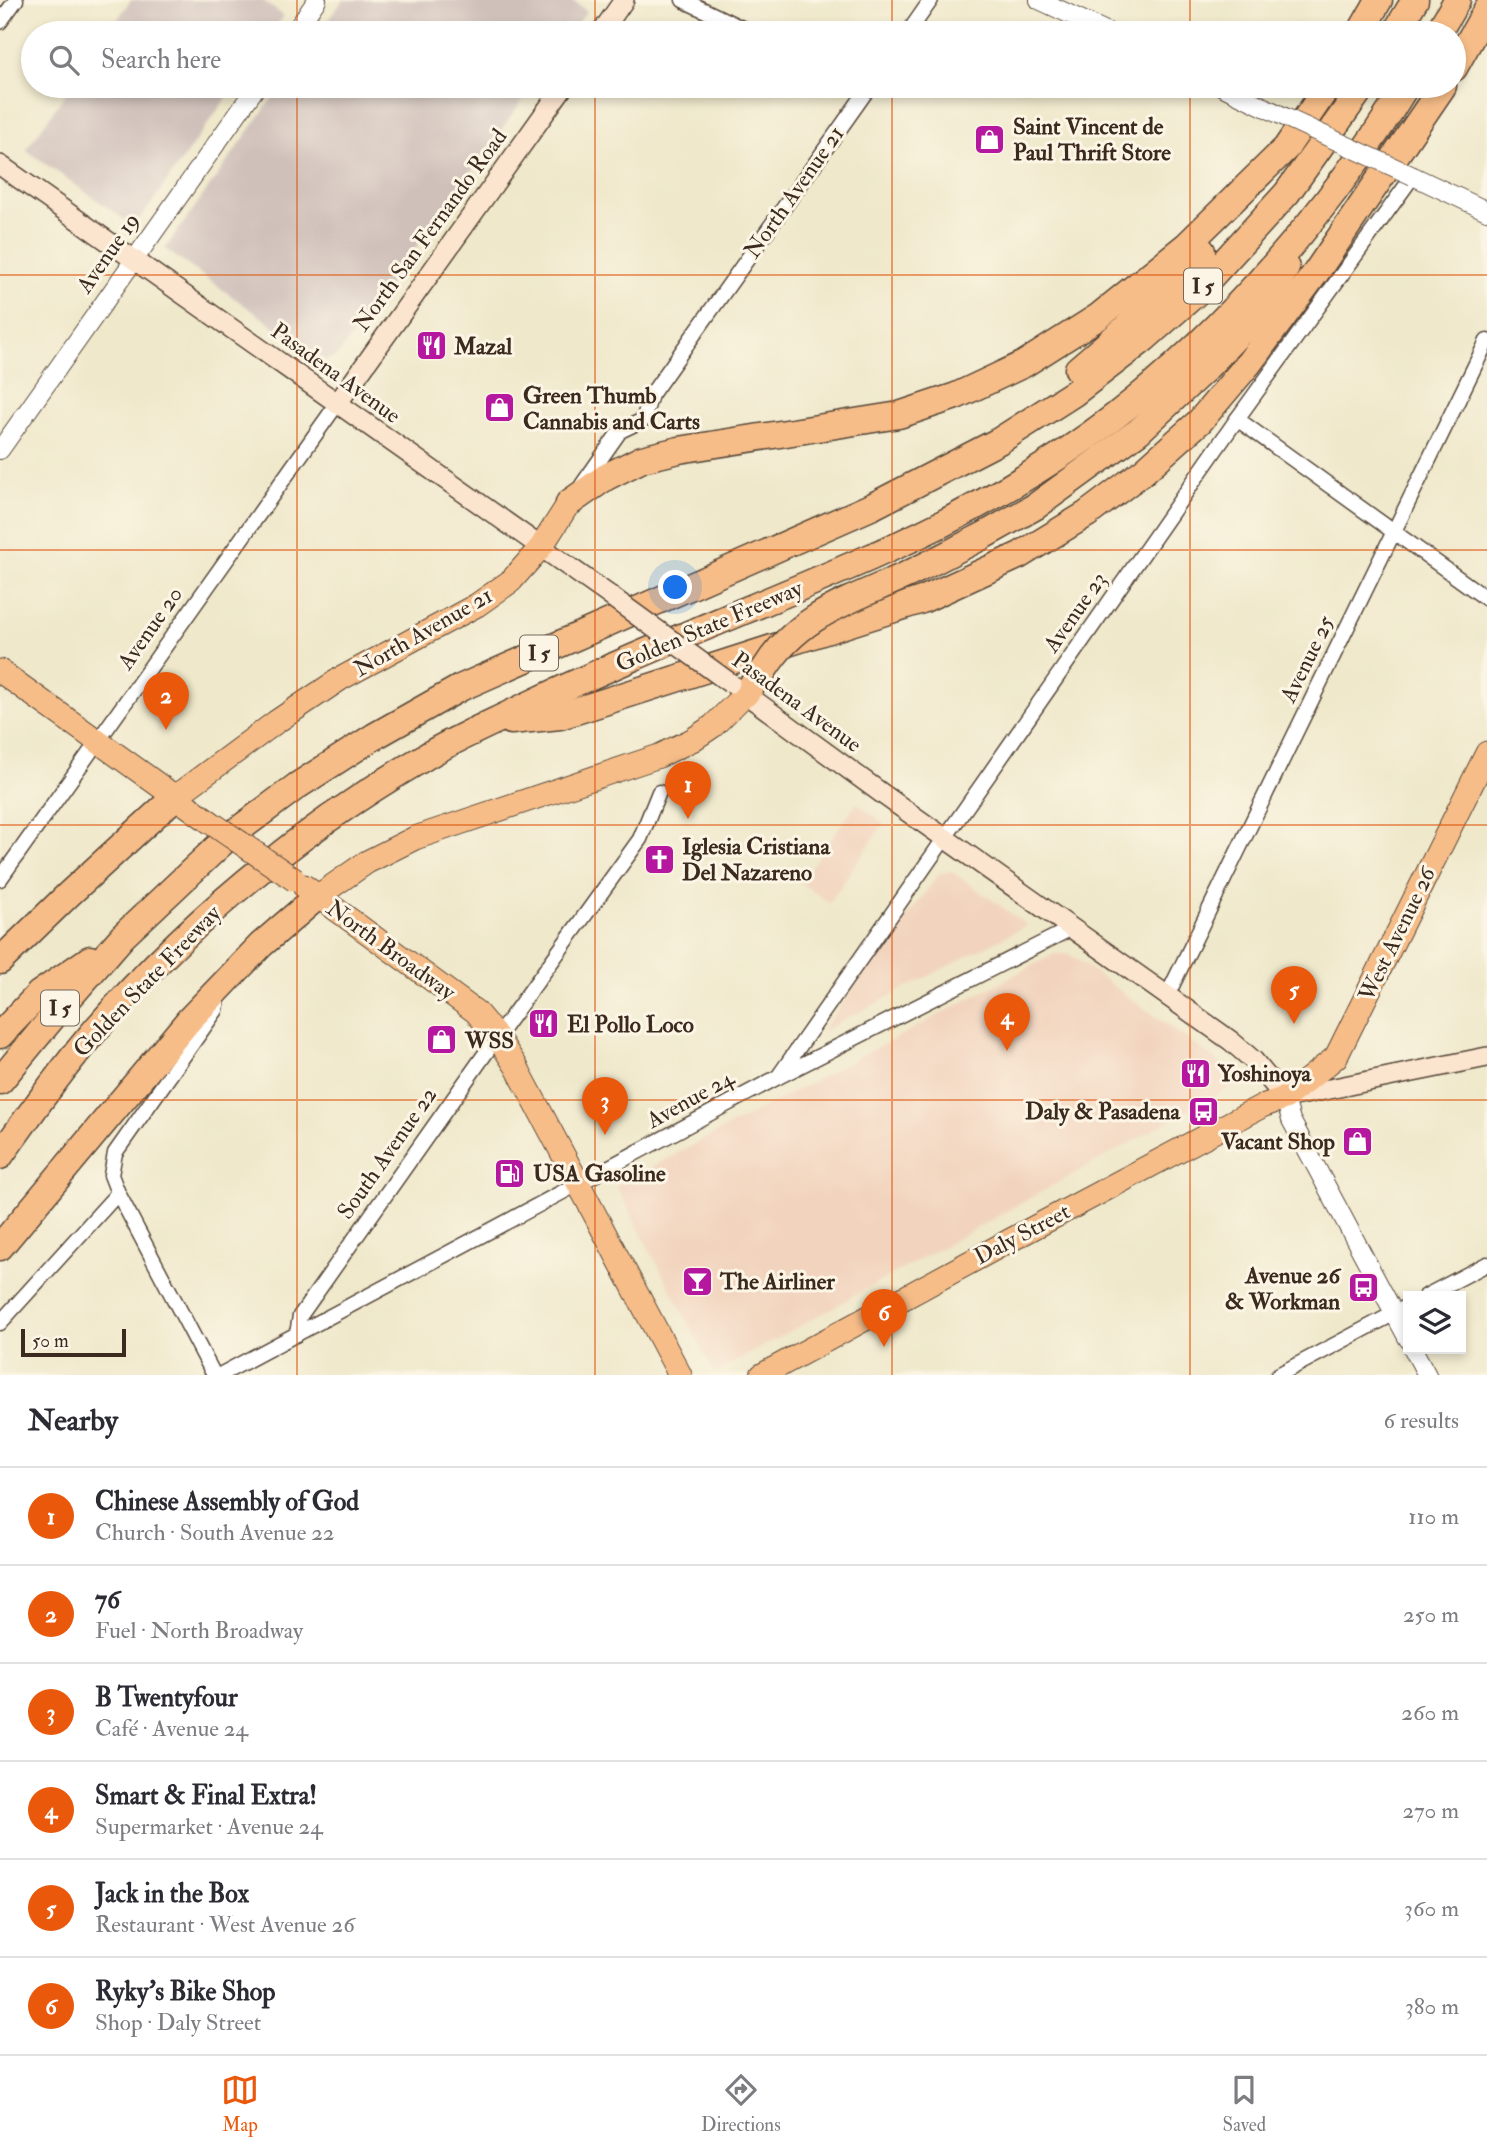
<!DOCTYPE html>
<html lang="en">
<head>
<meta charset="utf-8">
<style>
	:root { --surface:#fff; --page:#f7f7f7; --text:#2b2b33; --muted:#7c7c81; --line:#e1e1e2; --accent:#ea580c }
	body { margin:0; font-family:"IM FELL Double Pica",serif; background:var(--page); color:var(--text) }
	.controls { position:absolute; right:21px; bottom:21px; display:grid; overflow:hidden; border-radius:0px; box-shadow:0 4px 10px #0003 }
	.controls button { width:63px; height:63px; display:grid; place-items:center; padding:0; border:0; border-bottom:2px solid var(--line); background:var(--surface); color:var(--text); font:35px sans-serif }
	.scale { position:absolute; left:21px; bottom:18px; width:105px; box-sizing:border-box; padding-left:7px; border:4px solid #3b2a1e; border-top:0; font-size:19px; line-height:24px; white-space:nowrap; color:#3b2a1e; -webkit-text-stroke:5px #fcf5e5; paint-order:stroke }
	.you { position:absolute; left:676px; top:588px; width:24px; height:24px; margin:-18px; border:5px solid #fff; border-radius:50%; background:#1a73e8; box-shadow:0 0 0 10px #1a73e833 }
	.badge { display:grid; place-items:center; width:46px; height:46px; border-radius:50%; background:var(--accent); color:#fff; font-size:23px; font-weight:700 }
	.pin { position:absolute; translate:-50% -58px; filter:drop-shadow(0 2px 4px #0008) }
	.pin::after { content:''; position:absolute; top:37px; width:24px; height:21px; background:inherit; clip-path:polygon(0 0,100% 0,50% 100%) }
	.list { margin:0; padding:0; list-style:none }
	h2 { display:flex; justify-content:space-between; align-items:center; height:91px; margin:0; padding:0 28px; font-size:30px }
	h2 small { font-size:23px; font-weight:400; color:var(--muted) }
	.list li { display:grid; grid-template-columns:46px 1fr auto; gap:21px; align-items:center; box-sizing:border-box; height:98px; padding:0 28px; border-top:2px solid var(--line) }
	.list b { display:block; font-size:26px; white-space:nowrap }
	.list p { margin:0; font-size:23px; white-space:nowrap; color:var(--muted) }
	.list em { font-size:23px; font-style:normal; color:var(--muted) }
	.icon { flex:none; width:38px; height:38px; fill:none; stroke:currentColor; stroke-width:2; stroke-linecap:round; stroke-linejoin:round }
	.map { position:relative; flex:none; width:1487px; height:1375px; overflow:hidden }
	.search { position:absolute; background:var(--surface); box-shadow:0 4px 10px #0003; left:21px; right:21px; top:21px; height:77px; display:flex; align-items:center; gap:18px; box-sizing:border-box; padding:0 24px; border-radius:38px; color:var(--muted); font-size:26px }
	.sheet { height:679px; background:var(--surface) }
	nav { display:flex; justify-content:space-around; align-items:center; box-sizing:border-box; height:98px; border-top:2px solid var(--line); background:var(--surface); font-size:19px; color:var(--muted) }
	nav a { display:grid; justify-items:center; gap:4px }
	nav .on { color:var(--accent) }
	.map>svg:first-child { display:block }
</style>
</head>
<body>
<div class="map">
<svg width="1487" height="1375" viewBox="0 0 1487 1375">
	<rect width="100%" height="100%" fill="#fcf5e5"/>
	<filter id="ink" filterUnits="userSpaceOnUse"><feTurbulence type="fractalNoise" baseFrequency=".0143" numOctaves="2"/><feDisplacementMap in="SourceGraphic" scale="14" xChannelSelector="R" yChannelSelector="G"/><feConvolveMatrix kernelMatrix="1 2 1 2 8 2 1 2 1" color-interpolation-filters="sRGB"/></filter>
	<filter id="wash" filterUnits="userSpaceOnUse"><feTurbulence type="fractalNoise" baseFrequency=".00686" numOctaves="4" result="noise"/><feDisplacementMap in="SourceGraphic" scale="28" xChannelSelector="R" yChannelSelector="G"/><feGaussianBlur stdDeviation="1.57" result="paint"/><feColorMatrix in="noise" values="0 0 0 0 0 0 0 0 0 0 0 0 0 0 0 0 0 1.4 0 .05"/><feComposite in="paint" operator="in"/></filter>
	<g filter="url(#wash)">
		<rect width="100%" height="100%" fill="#efe8ca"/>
		<g fill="#f2d4be">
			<path d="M857,803L884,823L829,903L800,882Z"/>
			<path d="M951,871L1027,925L821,1032L939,874Z"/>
			<path d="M1054,954H1069L1234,1073L1236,1084L715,1373L616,1186Z"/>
		</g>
		<g fill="#cfc0ba">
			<path d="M131,0H262L284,16L272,33H108Z"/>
			<path d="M343,0H571L587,11L571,33H319Z"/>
			<path d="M71,86H235L142,216L134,222H128L26,150Z"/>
			<path d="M281,86H533L341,351L335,357L326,360L315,355L165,249Z"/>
		</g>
	</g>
	<g filter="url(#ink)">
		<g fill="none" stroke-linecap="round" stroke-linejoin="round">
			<defs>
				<g id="minor">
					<path d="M683,0L752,33"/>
					<path d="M0,22L16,0"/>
					<path d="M908,33L931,0"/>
					<path d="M1237,419L1487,599"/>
					<path d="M582,485L620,431L643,420L651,395L870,86"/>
					<path d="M0,879L337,404"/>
					<path d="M1167,996L1487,341"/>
					<path d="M778,1077L1237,419L1413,176"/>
					<path d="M1426,1296L1487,1264"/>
					<path d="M0,1323L118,1193"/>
					<path d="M297,1334L300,1316L497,1037L640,839L659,792"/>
					<path d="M214,1375L118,1193L111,1175L115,1153L216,1010L218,999"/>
					<path d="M220,1375L778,1077L1072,928"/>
					<path d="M1278,1375L1408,1306"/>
				</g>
				<g id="tertiary">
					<path d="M1039,0L1110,33"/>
					<path d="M294,33L317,0"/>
					<path d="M1221,86L1289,119"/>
					<path d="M1413,176L1487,211"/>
					<path d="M0,450L257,86"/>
					<path d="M1285,1098L1291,1120L1408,1339"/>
					<path d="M1413,1349L1427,1375"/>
				</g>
				<g id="secondary">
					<path d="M601,33L624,0"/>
					<path d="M0,165L609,595"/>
					<path d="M337,404L564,86"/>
					<path d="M736,687L884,795L1231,1041L1254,1061L1285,1098L1487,1057"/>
				</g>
				<g id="primary">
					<path d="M0,671L210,822"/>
					<path d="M176,796L276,722L340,679L477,605L511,581L541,547L569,503"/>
					<path d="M304,886L476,1012L497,1037L516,1066L680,1375"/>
					<path d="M318,896L367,862L415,838L659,756L692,740L713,726L745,694"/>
					<path d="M762,1375L1020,1235L1262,1106L1285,1098L1336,1057L1487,753"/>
				</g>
				<g id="motorway">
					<path d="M1360,33L1379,0"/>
					<path d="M1395,33L1415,0"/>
					<path d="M1438,33L1457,0"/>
					<path d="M1454,68L1487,9"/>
					<path d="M1288,145L1328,86"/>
					<path d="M1078,369L1126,328L1202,251"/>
					<path d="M569,503L606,477L642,459L679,450L899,415L956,396L1024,364L1098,317L1187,245L1287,147"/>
					<path d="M981,537L1036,506L1139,431L1204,370L1261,310L1286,268"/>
					<path d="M745,694L764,670"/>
					<path d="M511,721L560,716L922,600L1020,555L1087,514L1144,471L1200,421L1249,363L1317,271L1443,86"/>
					<path d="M0,961L69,894L176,796"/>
					<path d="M0,1035L39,994L90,959"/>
					<path d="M0,1081L61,1007L123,936L226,839L297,786L375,736L460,688L873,506L999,441L1074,393L1144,339L1195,294L1287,193L1363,86"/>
					<path d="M0,1156C28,1117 56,1077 87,1040C182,927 298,831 425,757C456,738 490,724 522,708C636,653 755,608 871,557C956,520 1041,473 1114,417C1228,328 1331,209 1406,86"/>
					<path d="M0,1247L189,1020L261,945L318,896"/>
				</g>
			</defs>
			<use href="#minor" stroke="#564638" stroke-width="17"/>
			<use href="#tertiary" stroke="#564638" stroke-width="20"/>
			<use href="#secondary" stroke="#564638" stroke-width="22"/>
			<use href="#primary" stroke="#564638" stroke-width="25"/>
			<use href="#motorway" stroke="#564638" stroke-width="29"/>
			<use href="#minor" stroke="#fff" stroke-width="14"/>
			<use href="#tertiary" stroke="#fff" stroke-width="18"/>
			<use href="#secondary" stroke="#fce5cf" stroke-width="19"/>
			<use href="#primary" stroke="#f7bd88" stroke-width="23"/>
			<use href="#motorway" stroke="#f7bd88" stroke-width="26"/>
			<defs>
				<path id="tertiary-bridge" d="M1289,119L1413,176"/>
				<path id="secondary-bridge" d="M609,595L730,683"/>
				<path id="primary-bridge" d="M210,822L295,880"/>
				<path id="motorway-bridge" d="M764,670C798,615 849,601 904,576C930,564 955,550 981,537"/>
			</defs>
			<use href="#tertiary-bridge" stroke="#564638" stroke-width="20" stroke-linecap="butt"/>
			<use href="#secondary-bridge" stroke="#564638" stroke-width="22" stroke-linecap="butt"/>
			<use href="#primary-bridge" stroke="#564638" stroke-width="25" stroke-linecap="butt"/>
			<use href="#motorway-bridge" stroke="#564638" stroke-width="29" stroke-linecap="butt"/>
			<use href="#tertiary-bridge" stroke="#fff" stroke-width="18"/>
			<use href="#secondary-bridge" stroke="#fce5cf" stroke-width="19"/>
			<use href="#primary-bridge" stroke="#f7bd88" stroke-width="23"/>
			<use href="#motorway-bridge" stroke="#f7bd88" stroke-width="26"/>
		</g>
	</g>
	<path fill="none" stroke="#df570d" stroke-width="2" stroke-opacity="0.55" d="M297,0V33M595,0V33M892,0V33M1190,0V33M297,86V1375M595,86V1375M892,86V1375M1190,86V1375M0,275H1487M0,550H1487M0,825H1487M0,1100H1487"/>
	<defs>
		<symbol id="shop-square" viewBox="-11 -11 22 22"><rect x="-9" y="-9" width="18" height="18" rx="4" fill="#b5179e" stroke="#fcf5e5"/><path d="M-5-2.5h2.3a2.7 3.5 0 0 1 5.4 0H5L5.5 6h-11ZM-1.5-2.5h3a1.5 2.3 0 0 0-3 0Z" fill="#fff"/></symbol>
		<symbol id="restaurant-square" viewBox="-11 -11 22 22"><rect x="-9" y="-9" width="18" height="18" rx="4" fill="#b5179e" stroke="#fcf5e5"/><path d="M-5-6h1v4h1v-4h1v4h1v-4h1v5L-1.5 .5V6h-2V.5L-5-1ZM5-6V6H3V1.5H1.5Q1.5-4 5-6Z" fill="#fff"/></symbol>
		<symbol id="church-square" viewBox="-11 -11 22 22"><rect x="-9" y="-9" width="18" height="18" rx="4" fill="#b5179e" stroke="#fcf5e5"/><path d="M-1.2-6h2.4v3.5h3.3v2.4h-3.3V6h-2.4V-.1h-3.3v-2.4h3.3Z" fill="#fff"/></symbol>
		<symbol id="bus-square" viewBox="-11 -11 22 22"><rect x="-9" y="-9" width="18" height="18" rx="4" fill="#b5179e" stroke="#fcf5e5"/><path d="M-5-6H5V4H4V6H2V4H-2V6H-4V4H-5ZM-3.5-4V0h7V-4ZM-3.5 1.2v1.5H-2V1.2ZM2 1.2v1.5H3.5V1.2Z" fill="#fff"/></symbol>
		<symbol id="fuel-square" viewBox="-11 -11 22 22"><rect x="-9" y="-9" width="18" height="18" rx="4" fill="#b5179e" stroke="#fcf5e5"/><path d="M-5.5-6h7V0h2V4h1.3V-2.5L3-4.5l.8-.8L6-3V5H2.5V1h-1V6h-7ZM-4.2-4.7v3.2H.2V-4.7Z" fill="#fff"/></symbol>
		<symbol id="bar-square" viewBox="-11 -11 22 22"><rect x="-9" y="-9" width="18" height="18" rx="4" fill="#b5179e" stroke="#fcf5e5"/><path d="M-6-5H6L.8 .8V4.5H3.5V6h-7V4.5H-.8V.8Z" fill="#fff"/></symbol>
	</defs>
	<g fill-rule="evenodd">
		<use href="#shop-square" x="972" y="122" width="35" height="35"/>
		<use href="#restaurant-square" x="414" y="328" width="35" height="35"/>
		<use href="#shop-square" x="482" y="390" width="35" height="35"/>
		<use href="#church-square" x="642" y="842" width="35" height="35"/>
		<use href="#restaurant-square" x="526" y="1006" width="35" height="35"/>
		<use href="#shop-square" x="424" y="1022" width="35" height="35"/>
		<use href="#restaurant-square" x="1178" y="1056" width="35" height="35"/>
		<use href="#bus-square" x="1186" y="1094" width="35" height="35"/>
		<use href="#shop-square" x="1340" y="1124" width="35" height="35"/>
		<use href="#fuel-square" x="492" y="1156" width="35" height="35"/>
		<use href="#bar-square" x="680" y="1264" width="35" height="35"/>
		<use href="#bus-square" x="1346" y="1270" width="35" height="35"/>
	</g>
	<g text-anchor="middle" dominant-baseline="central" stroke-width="6" stroke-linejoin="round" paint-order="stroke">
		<g fill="#fcf5e5" stroke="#75675a" stroke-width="2">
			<rect x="1184" y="268.5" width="38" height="35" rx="5"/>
			<rect x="520" y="635.5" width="38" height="35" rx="5"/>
			<rect x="41" y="990.5" width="38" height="35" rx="5"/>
		</g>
		<g font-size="21" font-weight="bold" fill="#3b2a1e">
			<text x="1203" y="286">I 5</text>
			<text x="539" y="653">I 5</text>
			<text x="60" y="1008">I 5</text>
		</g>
		<g font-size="23" font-weight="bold" fill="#3b2a1e" stroke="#fcf5e5" text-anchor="start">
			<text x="1013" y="126">Saint Vincent de<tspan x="1013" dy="26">Paul Thrift Store</tspan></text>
			<text x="454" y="346">Mazal</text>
			<text x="523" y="395">Green Thumb<tspan x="523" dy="26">Cannabis and Carts</tspan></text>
			<text x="682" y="846">Iglesia Cristiana<tspan x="682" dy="26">Del Nazareno</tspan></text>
			<text x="567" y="1024">El Pollo Loco</text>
			<text x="465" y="1040">WSS</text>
			<text x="1218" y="1073">Yoshinoya</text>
			<text x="1180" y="1111" text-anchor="end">Daly &amp; Pasadena</text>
			<text x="1335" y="1141" text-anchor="end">Vacant Shop</text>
			<text x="533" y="1173">USA Gasoline</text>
			<text x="1340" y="1275" text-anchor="end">Avenue 26<tspan x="1340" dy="26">&amp; Workman</tspan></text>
			<text x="720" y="1281">The Airliner</text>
		</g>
		<g font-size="23" fill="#3b2a1e" stroke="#fcf5e5">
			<text transform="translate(794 192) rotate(-55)">North Avenue 21</text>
			<text transform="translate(430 230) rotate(-54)">North San Fernando Road</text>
			<text transform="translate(108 253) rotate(-55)">Avenue 19</text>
			<text transform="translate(336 373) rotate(36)">Pasadena Avenue</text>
			<text transform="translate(1075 612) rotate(-55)">Avenue 23</text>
			<text transform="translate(709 626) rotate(-23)">Golden State Freeway</text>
			<text transform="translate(150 628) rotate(-55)">Avenue 20</text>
			<text transform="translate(423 632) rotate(-30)">North Avenue 21</text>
			<text transform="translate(1307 659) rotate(-64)">Avenue 25</text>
			<text transform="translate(797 702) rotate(36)">Pasadena Avenue</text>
			<text transform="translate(1397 934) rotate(-64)">West Avenue 26</text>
			<text transform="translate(391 950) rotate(36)">North Broadway</text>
			<text transform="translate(147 981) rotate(-46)">Golden State Freeway</text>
			<text transform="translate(690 1099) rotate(-29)">Avenue 24</text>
			<text transform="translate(387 1153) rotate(-55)">South Avenue 22</text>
			<text transform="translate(1022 1234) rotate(-28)">Daly Street</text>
		</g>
	</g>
</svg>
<div class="controls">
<button><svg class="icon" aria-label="layers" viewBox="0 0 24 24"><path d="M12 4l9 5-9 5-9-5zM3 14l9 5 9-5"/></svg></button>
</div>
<div class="scale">50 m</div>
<div class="you"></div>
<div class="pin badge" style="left:688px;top:819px">1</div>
<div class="pin badge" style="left:166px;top:730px">2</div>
<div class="pin badge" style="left:605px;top:1135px">3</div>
<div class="pin badge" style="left:1007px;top:1051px">4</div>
<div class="pin badge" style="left:1294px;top:1024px">5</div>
<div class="pin badge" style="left:884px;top:1347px">6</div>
<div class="search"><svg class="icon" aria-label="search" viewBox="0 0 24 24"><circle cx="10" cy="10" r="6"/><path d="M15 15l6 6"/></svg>Search here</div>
</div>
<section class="sheet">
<h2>Nearby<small>6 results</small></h2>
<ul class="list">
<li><span class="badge">1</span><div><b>Chinese Assembly of God</b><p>Church · South Avenue 22</p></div><em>110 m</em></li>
<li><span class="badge">2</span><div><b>76</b><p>Fuel · North Broadway</p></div><em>250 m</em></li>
<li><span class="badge">3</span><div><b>B Twentyfour</b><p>Café · Avenue 24</p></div><em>260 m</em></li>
<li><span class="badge">4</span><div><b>Smart &amp; Final Extra!</b><p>Supermarket · Avenue 24</p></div><em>270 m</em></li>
<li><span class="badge">5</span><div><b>Jack in the Box</b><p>Restaurant · West Avenue 26</p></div><em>360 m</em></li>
<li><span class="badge">6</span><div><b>Ryky's Bike Shop</b><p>Shop · Daly Street</p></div><em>380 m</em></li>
</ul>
</section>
<nav>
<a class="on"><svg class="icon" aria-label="map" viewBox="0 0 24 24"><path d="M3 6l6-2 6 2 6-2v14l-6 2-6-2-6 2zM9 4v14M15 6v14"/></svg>Map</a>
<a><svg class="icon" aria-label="directions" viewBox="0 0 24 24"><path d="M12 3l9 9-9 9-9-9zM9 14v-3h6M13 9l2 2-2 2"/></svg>Directions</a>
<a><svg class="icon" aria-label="saved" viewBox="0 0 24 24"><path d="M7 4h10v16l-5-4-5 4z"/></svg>Saved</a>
</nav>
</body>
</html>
